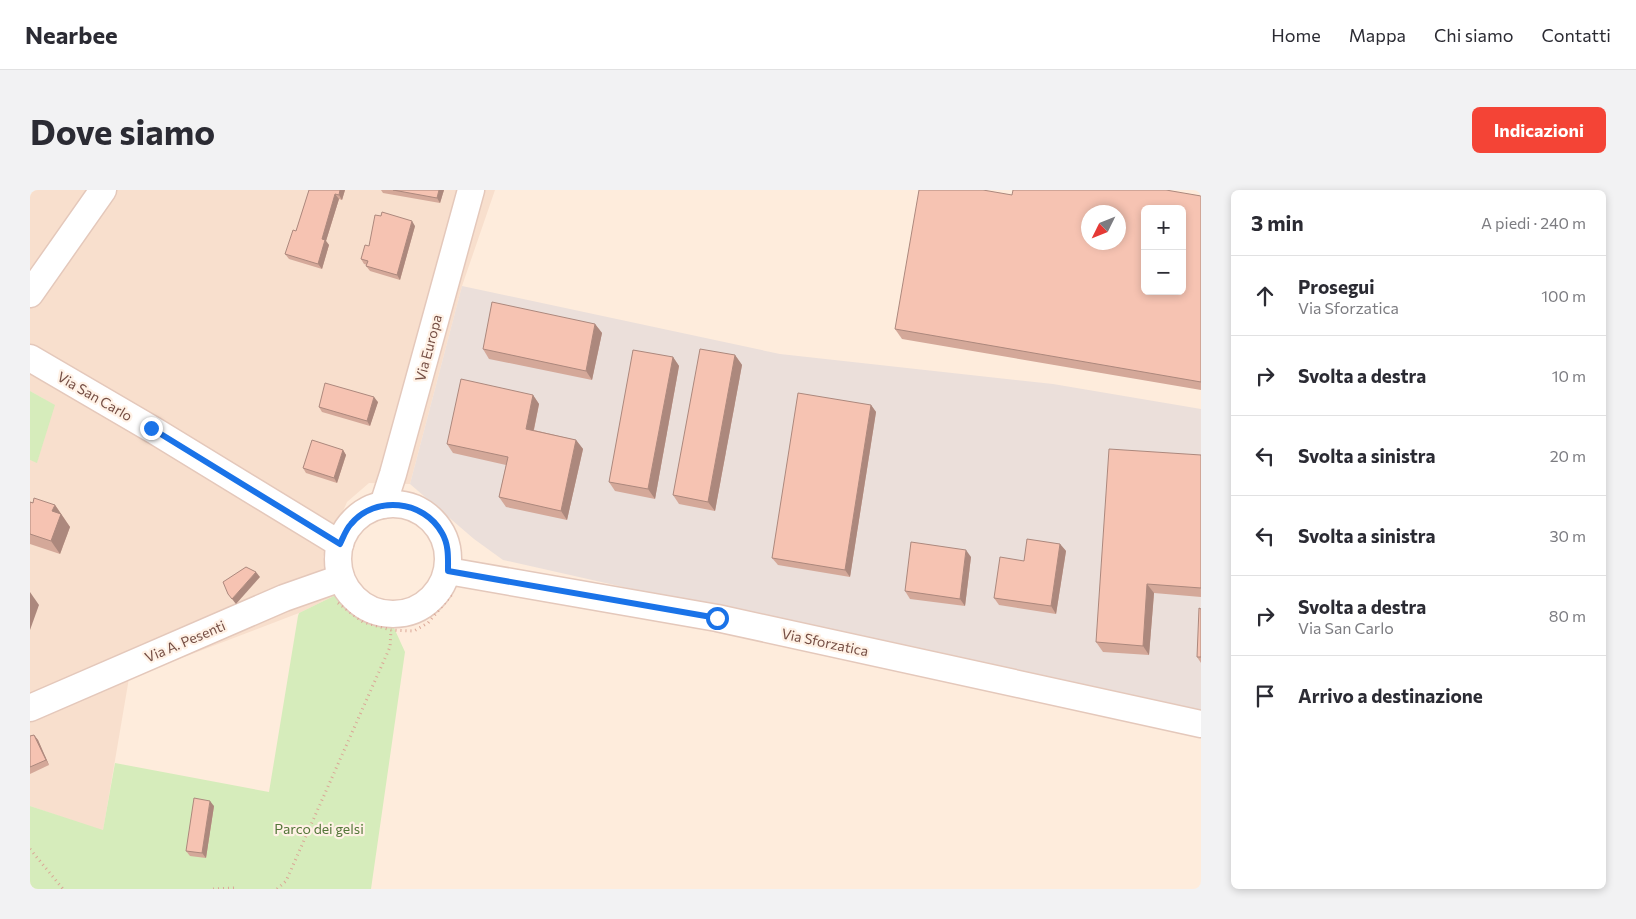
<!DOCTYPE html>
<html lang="it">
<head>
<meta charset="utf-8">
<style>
	:root { --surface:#fff; --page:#f2f2f3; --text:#2b2b33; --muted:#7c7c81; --line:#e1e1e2; --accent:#f44436 }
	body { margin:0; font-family:Commissioner,sans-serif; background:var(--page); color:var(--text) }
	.controls { position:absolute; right:15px; top:15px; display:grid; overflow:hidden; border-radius:8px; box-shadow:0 2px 8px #0003 }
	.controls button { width:45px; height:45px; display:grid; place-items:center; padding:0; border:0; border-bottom:1px solid var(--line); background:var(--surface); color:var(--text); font:25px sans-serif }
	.compass { position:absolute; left:1051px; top:15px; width:45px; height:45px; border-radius:50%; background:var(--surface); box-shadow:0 2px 8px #0003; rotate:227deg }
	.stop { position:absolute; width:15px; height:15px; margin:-11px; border:4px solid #1a73e8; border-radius:50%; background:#fff }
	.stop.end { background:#1a73e8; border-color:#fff; box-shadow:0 1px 5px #0008 }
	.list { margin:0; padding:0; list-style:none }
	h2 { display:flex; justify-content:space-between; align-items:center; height:65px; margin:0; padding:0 20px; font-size:21px }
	h2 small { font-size:16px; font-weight:400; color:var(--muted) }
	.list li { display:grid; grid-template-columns:32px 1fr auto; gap:15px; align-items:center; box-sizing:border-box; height:80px; padding:0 20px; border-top:1px solid var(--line) }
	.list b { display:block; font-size:19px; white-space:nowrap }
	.list p { margin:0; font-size:16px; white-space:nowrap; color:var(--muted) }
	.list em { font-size:16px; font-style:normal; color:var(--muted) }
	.icon { flex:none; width:28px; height:28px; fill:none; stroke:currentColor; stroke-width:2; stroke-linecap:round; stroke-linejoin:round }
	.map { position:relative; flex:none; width:1171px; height:699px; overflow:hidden; border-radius:8px }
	header { display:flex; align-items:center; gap:30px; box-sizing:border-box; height:70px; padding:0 25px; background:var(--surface); border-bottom:1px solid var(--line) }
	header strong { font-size:24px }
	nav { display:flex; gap:28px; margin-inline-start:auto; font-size:18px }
	.intro { display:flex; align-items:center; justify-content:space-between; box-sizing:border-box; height:120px; padding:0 30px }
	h1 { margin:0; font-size:35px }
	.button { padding:12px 22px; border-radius:8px; background:var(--accent); color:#fff; font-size:18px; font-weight:700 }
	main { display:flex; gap:30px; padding:0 30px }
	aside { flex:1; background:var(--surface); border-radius:8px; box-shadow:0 2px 8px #0003 }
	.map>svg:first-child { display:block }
</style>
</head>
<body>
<header>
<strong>Nearbee</strong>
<nav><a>Home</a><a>Mappa</a><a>Chi siamo</a><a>Contatti</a></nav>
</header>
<div class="intro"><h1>Dove siamo</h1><a class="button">Indicazioni</a></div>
<main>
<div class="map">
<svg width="1171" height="699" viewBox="0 0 1171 699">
	<rect width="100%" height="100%" fill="#feecdc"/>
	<path fill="#f8dfcd" d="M0,0H465L432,96L380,294L339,293L317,312L293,367L308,404L269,423L99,488L73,641L0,616V270L7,272L24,215L0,201Z"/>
	<path fill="#ebdfda" d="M432,96L750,164L1023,194L1171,219V527L473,370L444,349L380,294Z"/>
	<g fill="#d6ecbb">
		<path d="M0,201L25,215L7,273L0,270Z"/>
		<path d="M308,404L329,419L360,429L375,462L341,699H0V616L73,640L85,573L239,602L268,426L269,423Z"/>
	</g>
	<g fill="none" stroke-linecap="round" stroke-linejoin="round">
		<defs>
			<g id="minor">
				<path d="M0,104L73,0"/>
				<path d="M0,168L125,241L310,354"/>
				<circle cx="363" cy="369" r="55"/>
				<path d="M353,315L363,284L441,0"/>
				<path d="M418,381L687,428L1171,534"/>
				<path d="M0,518L254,408L311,388"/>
			</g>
		</defs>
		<use href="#minor" stroke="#e4c8bb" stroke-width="29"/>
		<g stroke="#daa696" stroke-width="3" stroke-dasharray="1 4" stroke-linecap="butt">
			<path d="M308,413L333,432L361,440L384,441L398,433L423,403"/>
			<path d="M0,659L33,699"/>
			<path d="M183,699L204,698L207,699"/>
			<path d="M247,699L256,691L360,457L361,440"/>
		</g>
		<use href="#minor" stroke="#fff" stroke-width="26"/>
	</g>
	<g fill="#d4a899">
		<path d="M279,0H315L312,10L309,9L296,51L299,55L292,79L259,69L255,64L266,41Z"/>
		<path d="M351,0H414L410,13L353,3Z"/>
		<path d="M982,5L1171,6V200L872,149L865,139Z"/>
		<path d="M385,36L370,90L340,81L336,76L337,75L334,74L331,69L339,56Z"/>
		<path d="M565,134L572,143L562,190L459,169L453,159Z"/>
		<path d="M705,165L712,175L685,321L649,314L643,305Z"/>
		<path d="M643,167L649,176L625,309L585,301L579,292Z"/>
		<path d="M503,205L509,214L504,240L546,250L553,259L537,330L476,317L469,307L476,275L423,263L417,254Z"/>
		<path d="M348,212L340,236L292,222L289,217Z"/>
		<path d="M841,215L846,222L820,387L748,375L742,368Z"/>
		<path d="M313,260L316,265L307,293L276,283L273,278Z"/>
		<path d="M1171,265V407L1124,403L1119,465L1073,462L1066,452Z"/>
		<path d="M0,312L25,315L40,337L30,364L0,354Z"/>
		<path d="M1030,354L1036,361L1026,424L969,415L964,408L994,371Z"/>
		<path d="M941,367L935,416L880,409L875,401Z"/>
		<path d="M1171,419V473L1167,467Z"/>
		<path d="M4,545L8,550L19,575L0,584V546Z"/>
		<path d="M184,616L176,668L160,666L156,661Z"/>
	</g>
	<g fill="#ac887d">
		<path d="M310,0H315L312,10L309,5Z"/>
		<path d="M409,0H414L410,13L407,8Z"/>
		<path d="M305,4L309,9L296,51L299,55L292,79L288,74L292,49Z"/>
		<path d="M382,31L385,36L370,90L367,85Z"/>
		<path d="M565,134L572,143L562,190L556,181Z"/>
		<path d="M705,165L712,175L685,321L678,312Z"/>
		<path d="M643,167L649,176L625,309L618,299Z"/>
		<path d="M503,205L509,214L502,248L496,239Z"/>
		<path d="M344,207L348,212L340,236L337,231Z"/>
		<path d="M841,215L846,222L820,387L815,380Z"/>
		<path d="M546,250L553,259L537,330L531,321Z"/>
		<path d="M313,260L316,265L307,293L304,288Z"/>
		<path d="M25,315L40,337L30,364L21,351L22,321Z"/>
		<path d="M1030,354L1036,361L1026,424L1021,416Z"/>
		<path d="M936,360L941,367L935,416L930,409Z"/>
		<path d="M226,382L230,387L206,414L202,409Z"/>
		<path d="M1117,394L1124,403L1119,465L1113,456Z"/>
		<path d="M0,402L9,415L0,440Z"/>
		<path d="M4,545L8,550L19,575L16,570Z"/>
		<path d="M180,611L184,616L176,668L172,663Z"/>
	</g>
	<g fill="#f6c3b2" stroke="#ac887d" fill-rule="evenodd">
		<path d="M279,0H310L309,5L305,4L292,49L295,50L288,74L255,64L263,40L266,41Z"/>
		<path d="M363,0H409L407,8Z"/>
		<path d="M889,0H953L982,5L983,0H1136L1171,6V192L865,139ZM1115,19H1152V101H1115ZM1058,22H1088V52H1058Z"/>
		<path d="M352,22L382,31L367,85L336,76L338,71L331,69L335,55L339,56L345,25L351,26Z"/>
		<path d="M462,112L565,134L556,181L453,159Z"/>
		<path d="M670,159L705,165L678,312L643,305Z"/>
		<path d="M603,160L643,167L618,299L579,292Z"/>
		<path d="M431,189L503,205L496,239L546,250L531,321L469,307L478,267L417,254Z"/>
		<path d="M295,193L344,207L337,231L289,217Z"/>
		<path d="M768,203L841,215L815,380L742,368Z"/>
		<path d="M282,250L313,260L304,288L273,278Z"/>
		<path d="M1079,259L1171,265V398L1117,394L1113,456L1066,452Z"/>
		<path d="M4,308L25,315L22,321L31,324L21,351L0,344V312L3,313Z"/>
		<path d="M997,349L1030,354L1021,416L964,408L970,367L994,371Z"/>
		<path d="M881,352L936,360L930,409L875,401Z"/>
		<path d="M216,377L226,382L202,409L198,404L193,392Z"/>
		<path d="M1169,418L1171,419V467H1167Z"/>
		<path d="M4,545L16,570L0,577V546Z"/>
		<path d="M164,608L180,611L172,663L156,661Z"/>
	</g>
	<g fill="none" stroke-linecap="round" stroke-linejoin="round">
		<path stroke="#1a73e8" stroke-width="6" d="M121,238L310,354C313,348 316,339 321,334C345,305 394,310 412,343C419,355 418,368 418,381L687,428"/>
	</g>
	<g text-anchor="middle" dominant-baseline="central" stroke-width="4.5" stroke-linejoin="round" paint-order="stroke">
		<g font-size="14" fill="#754e44" stroke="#fff1e5">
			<text transform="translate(398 158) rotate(-75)">Via Europa</text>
			<text transform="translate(65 206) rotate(30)">Via San Carlo</text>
			<text transform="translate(155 451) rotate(-23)">Via A. Pesenti</text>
			<text transform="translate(795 452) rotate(12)">Via Sforzatica</text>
		</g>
		<g font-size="14" fill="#547639" stroke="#fff1e5">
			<text x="289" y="638">Parco dei gelsi</text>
		</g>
	</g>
</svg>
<div class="controls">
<button>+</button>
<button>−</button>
</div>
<svg class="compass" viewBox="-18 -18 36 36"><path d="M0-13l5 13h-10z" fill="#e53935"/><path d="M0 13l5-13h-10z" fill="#7c7c81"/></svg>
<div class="stop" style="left:687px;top:428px"></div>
<div class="stop end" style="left:121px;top:238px"></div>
</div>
<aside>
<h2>3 min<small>A piedi · 240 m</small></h2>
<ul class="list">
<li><svg class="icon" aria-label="ahead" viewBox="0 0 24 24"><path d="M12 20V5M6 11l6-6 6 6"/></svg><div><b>Prosegui</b><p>Via Sforzatica</p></div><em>100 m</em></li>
<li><svg class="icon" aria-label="right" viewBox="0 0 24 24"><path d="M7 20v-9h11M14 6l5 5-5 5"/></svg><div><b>Svolta a destra</b></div><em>10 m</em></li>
<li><svg class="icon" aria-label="left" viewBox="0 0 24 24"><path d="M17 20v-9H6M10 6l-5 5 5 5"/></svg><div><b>Svolta a sinistra</b></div><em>20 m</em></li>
<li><svg class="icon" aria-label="left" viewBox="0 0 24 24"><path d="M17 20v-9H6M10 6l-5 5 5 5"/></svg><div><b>Svolta a sinistra</b></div><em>30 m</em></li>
<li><svg class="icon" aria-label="right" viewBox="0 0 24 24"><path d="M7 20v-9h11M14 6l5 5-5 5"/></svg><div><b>Svolta a destra</b><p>Via San Carlo</p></div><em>80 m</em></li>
<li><svg class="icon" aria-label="arrive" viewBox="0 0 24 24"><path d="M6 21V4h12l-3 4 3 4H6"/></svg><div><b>Arrivo a destinazione</b></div></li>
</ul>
</aside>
</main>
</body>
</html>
